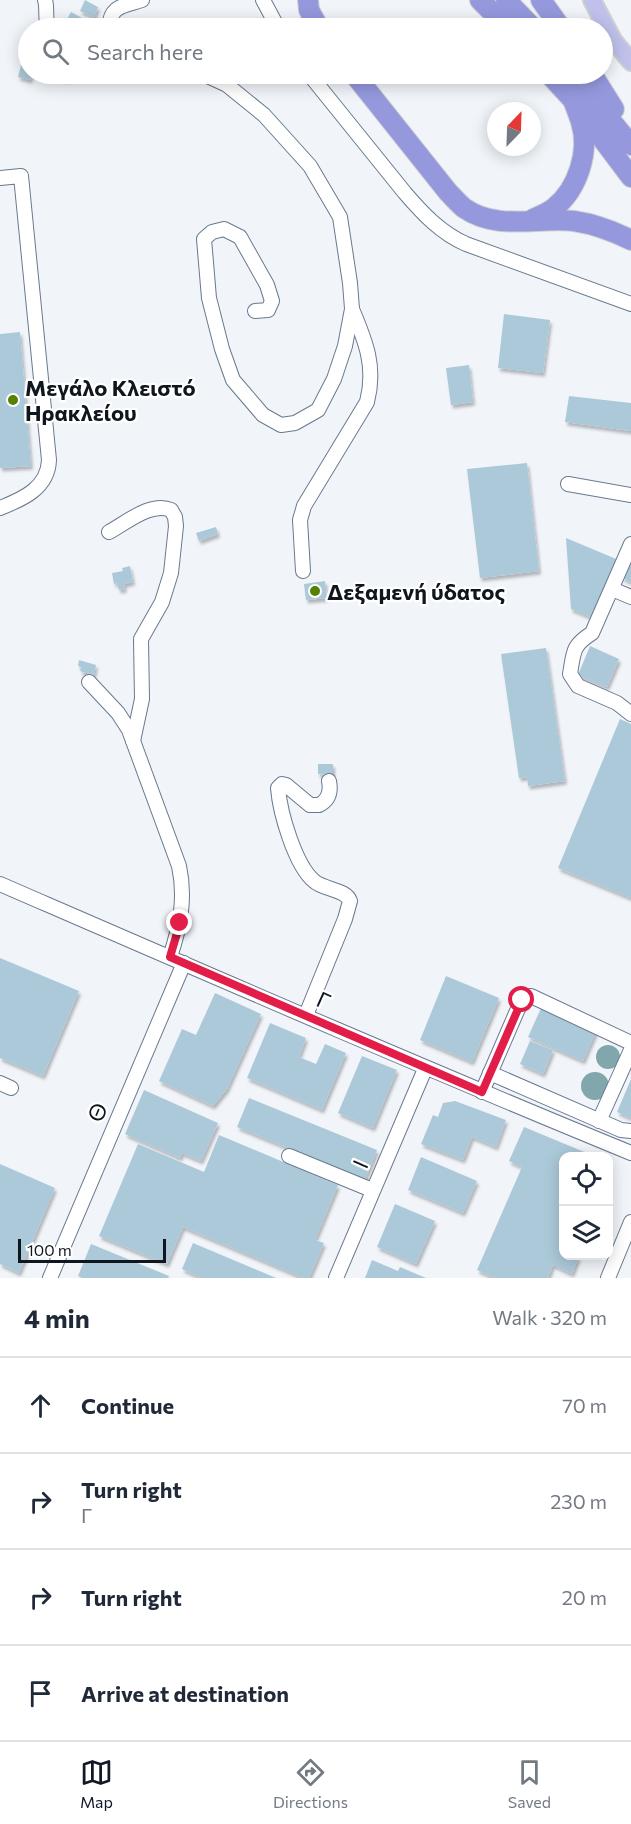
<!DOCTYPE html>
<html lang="en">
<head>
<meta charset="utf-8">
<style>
	:root { --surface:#fff; --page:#f2f2f3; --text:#1f2937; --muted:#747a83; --line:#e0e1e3; --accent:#111827 }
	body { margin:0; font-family:Commissioner,sans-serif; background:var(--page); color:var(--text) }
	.controls { position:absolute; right:18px; bottom:18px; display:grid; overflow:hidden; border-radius:12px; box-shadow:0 3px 15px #0003 }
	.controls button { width:54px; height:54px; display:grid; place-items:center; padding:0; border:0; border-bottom:2px solid var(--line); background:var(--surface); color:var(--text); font:30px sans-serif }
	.compass { position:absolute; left:487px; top:102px; width:54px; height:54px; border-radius:50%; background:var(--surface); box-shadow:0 3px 15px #0003; rotate:23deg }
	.scale { position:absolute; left:18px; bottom:15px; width:148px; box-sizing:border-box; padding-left:6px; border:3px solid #10161e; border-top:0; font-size:16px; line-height:21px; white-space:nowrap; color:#10161e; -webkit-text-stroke:4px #fff; paint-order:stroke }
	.stop { position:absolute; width:18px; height:18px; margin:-14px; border:4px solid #e11d48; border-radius:50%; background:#fff }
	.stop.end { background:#e11d48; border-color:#fff; box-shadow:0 2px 6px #0008 }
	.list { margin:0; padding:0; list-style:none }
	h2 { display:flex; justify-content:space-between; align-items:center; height:78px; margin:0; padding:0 24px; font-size:26px }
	h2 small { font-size:20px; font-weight:400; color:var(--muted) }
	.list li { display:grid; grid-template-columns:39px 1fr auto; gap:18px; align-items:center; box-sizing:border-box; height:96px; padding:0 24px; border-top:2px solid var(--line) }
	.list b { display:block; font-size:22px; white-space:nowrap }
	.list p { margin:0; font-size:20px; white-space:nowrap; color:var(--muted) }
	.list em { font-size:20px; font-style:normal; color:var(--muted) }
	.icon { flex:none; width:33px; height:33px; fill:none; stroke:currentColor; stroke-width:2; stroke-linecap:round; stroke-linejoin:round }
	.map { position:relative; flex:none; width:631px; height:1278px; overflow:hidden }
	.search { position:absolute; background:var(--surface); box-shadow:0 3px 15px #0003; left:18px; right:18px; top:18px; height:66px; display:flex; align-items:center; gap:15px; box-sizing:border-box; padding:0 21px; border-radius:33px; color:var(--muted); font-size:22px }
	.sheet { height:462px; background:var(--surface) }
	nav { display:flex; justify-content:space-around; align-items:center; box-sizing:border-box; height:84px; border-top:2px solid var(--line); background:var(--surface); font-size:16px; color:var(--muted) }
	nav a { display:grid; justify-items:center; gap:3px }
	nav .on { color:var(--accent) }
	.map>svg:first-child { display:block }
</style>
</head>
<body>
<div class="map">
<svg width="631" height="1278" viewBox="0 0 631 1278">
	<defs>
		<filter id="shadow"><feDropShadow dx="2" dy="3.5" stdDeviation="1.5" flood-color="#0004"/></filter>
	</defs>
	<rect width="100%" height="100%" fill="#f1f5fa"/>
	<g fill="#81a7ac">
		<circle cx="608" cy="1057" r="12"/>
		<circle cx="595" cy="1086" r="14"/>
	</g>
	<g fill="#acc9d9" filter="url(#shadow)">
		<path d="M85,0L98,7L94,17L80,11Z"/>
		<path d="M71,12L84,19L79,28L66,21Z"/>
		<path d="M24,54L28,55V74H32L30,80L18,77Z"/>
		<path d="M57,74H71L70,80L56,78Z"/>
		<path d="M81,74H94L95,76L82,78Z"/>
		<path d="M504,314L550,320L543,373L498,368Z"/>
		<path d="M20,332L31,466L0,468V334Z"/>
		<path d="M469,365L473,402L451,405L446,368Z"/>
		<path d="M569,396L631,403V431L565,422Z"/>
		<path d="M527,463L539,571L480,578L467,469Z"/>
		<path d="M216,527L218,534L199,541L196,533Z"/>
		<path d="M566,538L621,561L596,619L571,609Z"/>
		<path d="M631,558V582L622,578Z"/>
		<path d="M130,566L133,582L124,584L125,589L119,590L117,583L114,584L112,573L123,571L122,568Z"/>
		<path d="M325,581L327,598L306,600L304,584Z"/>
		<path d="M590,646L619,659L607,687L578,675Z"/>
		<path d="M546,648L565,781L528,786L527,777L519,778L501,654Z"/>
		<path d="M79,660L96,665L94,675L80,671L81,667L78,666Z"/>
		<path d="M620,719L631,724V898L558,868Z"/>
		<path d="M318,764H333V775L318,774Z"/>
		<path d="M0,958L79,991L43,1076L0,1058Z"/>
		<path d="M446,976L499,998L472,1062L420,1040Z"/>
		<path d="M215,993L261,1014L227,1089L213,1106L159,1081L182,1029L196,1035Z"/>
		<path d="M542,1006L597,1029L583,1061L528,1037Z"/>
		<path d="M270,1023L306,1038L299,1057L316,1064L325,1044L346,1053L322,1110L247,1078Z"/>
		<path d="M530,1041L553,1050L543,1074L520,1064Z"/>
		<path d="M362,1056L397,1070L373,1128L338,1113Z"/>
		<path d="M631,1079V1118L617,1112Z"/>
		<path d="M144,1090L218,1123L201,1161L182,1153L180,1158L125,1134Z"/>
		<path d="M249,1098L377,1150L365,1179L237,1127Z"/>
		<path d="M455,1101L506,1120L496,1147L472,1137L463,1160L421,1144L433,1115L438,1117L443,1103Z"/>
		<path d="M524,1127L594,1156H564V1256H579L572,1274L553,1265L548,1278H496L477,1270L522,1167L509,1161Z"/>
		<path d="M219,1135L338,1185L315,1240L324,1243L309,1278H304L183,1227L167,1264L99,1236L138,1144L204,1172Z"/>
		<path d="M421,1157L477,1181L463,1213L408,1190Z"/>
		<path d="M0,1164L55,1188L19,1273L0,1264Z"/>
		<path d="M395,1204L435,1221L416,1264L377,1247Z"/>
		<path d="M193,1243L276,1278H202L182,1269Z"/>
		<path d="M91,1244L169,1276L168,1278H83L78,1276Z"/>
		<path d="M372,1260L398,1271L400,1267L426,1278H365Z"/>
	</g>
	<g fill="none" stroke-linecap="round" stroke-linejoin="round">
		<defs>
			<g id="minor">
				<path d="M45,0C48,10 44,19 49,28"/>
				<path d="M263,0L278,28"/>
				<path d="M109,28C110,5 124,6 142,0"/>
				<path d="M203,74L227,85L264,115L310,166L340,217L350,283L352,309L345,346L334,379L318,410L295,423L281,425L263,415L233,380L222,349L209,298L204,239L212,232L224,229L240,237L267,285L272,301L268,310L255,311"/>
				<path d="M309,74L405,193C423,214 441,233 466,244L631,304"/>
				<path d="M0,178L21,176L49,460C48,488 23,499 0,508"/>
				<path d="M568,484L631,495"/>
				<path d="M109,532C126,523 151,501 171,510L175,517L176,526L171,573L162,602L141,639L142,699L133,741"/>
				<path d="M631,544L592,633C572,646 574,651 570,674L578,686L617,703L631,714"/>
				<path d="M303,571L300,520L304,506L367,402C376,367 366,342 352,309"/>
				<path d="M612,589L631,597"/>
				<path d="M89,682L118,713L129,730L179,866C186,898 180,927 170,957"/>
				<path d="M0,884C210,975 419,1066 631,1153"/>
				<path d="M306,1015L345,919L350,901C346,889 324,890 314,881C295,865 280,813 278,788L282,784L286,785L310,805H319C329,800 331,791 329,781"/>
				<path d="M490,1073L621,1130L631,1131"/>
				<path d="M0,1083L11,1088"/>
				<path d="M482,1092L517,1011C521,1003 522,997 531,996L631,1043"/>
				<path d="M599,1121L631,1050"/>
				<path d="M289,1156L372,1190"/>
				<path d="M50,1278L184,963"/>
				<path d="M336,1278L425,1069"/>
				<path d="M608,1278L631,1222"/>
			</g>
			<path id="major" d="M592,0L613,40L631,62"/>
			<g id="highway">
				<path d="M308,0L309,10L319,28"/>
				<path d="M480,0L508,28"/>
				<path d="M506,0L533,28"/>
				<path d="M541,0L561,28"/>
				<path d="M354,74L448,192C453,197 458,203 464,208C497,231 537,217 574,221C594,224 613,231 631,240"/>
				<path d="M549,74L573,100L631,177"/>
				<path d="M572,74L631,145"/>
				<path d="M592,74L614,109"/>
				<path d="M533,219C540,216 548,213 554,208C578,189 590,151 581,122C579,115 576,108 573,100"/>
			</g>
		</defs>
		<use href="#minor" stroke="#69798e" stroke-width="16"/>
		<use href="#major" stroke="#cfd0d2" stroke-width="20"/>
		<use href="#highway" stroke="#cfd0d2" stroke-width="22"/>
		<use href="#minor" stroke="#fff" stroke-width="14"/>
		<use href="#major" stroke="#bfc1eb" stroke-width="16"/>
		<use href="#highway" stroke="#9598dd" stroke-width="20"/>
	</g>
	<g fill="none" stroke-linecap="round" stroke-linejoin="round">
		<path stroke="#e11d48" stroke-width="8" d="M180,923L170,957L482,1092L522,1000"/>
	</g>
	<g fill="#577f00" stroke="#fff" stroke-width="2">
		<circle cx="13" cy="400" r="6"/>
		<circle cx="315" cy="591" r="6"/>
	</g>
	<g text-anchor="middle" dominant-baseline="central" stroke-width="4.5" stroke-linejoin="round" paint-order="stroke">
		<g font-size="22" font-weight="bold" fill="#10161e" stroke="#fff" text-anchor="start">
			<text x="25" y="387">Μεγάλο Κλειστό<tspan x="25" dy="25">Ηρακλείου</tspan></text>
			<text x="327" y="591">Δεξαμενή ύδατος</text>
		</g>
		<g font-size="22" fill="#10161e" stroke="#fff">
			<text transform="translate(324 1000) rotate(24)">Γ</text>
			<text transform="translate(97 1112) rotate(-67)">Θ</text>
			<text transform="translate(360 1164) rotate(-66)">Ι</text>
		</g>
	</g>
</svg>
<div class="controls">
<button><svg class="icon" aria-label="locate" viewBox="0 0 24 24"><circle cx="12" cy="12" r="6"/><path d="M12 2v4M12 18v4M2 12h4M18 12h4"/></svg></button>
<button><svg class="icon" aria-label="layers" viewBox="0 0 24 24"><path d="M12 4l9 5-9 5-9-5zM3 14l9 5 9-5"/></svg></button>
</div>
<svg class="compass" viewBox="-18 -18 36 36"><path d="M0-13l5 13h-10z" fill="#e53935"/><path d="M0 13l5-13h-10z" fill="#747a83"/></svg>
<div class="scale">100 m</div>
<div class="stop" style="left:522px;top:1000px"></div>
<div class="stop end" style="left:180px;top:923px"></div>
<div class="search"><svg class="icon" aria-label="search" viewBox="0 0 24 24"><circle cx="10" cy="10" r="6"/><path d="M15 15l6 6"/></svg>Search here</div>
</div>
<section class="sheet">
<h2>4 min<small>Walk · 320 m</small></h2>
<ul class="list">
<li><svg class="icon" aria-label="ahead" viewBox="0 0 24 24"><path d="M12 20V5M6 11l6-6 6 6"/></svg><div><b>Continue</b></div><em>70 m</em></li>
<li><svg class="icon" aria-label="right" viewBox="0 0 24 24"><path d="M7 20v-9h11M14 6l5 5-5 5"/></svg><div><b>Turn right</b><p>Γ</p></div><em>230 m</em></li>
<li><svg class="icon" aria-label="right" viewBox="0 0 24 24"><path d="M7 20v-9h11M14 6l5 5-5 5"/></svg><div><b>Turn right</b></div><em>20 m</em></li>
<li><svg class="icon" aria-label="arrive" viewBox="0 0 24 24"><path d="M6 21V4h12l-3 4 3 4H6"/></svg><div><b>Arrive at destination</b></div></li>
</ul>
</section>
<nav>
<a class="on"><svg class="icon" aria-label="map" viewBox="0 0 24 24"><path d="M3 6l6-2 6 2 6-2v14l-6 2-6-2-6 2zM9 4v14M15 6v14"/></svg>Map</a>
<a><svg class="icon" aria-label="directions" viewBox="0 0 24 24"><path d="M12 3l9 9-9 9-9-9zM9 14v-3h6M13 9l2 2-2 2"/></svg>Directions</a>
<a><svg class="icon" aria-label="saved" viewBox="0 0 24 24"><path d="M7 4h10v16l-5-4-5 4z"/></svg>Saved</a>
</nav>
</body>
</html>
